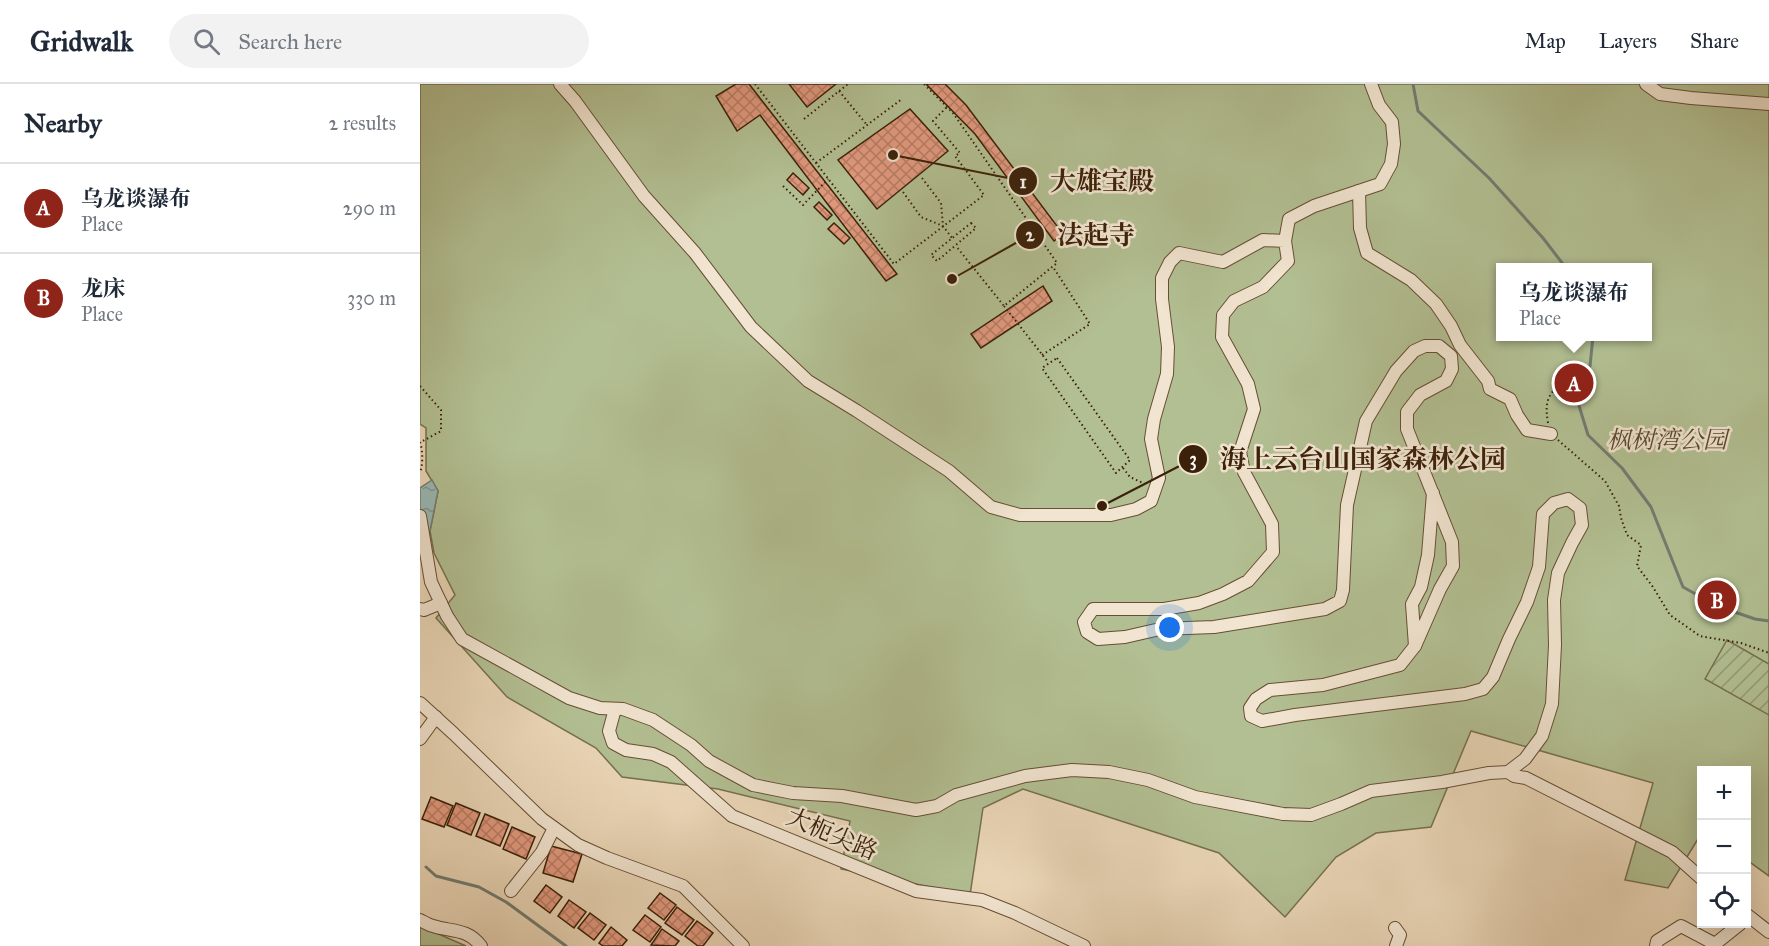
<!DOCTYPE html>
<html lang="en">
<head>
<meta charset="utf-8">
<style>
	:root { --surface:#fff; --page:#f2f2f3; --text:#1f2937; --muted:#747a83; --line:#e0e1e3; --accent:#8f2418 }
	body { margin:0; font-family:"IM FELL Great Primer","Noto Serif SC",serif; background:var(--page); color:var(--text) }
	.controls { position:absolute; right:18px; bottom:18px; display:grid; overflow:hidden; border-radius:0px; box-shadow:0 6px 24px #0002 }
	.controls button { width:54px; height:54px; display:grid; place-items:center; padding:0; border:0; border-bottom:2px solid var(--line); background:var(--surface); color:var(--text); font:30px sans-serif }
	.you { position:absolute; left:750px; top:544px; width:21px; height:21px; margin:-15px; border:4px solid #fff; border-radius:50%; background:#1a73e8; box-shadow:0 0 0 9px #1a73e833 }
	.badge { display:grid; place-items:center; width:39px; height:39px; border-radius:50%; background:var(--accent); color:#fff; font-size:20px; font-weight:700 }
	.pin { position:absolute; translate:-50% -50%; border:3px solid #fff; box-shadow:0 2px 6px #0006 }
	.popup { position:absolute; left:1076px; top:179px; width:156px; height:78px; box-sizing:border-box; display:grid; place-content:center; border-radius:0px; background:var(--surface); filter:drop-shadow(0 2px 4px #0005); font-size:20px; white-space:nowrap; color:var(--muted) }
	.popup b { font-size:22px; color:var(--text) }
	.popup::after { content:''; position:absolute; left:50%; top:100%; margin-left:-12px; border:12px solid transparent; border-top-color:var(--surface) }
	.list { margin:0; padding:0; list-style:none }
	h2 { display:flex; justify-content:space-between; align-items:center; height:78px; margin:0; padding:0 24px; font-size:26px }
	h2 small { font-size:20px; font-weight:400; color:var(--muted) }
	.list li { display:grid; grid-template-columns:39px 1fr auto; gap:18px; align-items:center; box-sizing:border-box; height:90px; padding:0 24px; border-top:2px solid var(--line) }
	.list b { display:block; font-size:22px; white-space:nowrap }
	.list p { margin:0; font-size:20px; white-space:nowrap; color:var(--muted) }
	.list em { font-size:20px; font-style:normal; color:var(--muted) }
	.icon { flex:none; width:33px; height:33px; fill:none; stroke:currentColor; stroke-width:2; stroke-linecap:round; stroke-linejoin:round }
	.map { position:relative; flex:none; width:1349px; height:862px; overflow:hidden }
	header { display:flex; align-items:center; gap:36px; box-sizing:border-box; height:84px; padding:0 30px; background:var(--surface); border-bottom:2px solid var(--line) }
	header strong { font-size:28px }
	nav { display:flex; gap:33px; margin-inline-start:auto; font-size:21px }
	.search { width:420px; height:54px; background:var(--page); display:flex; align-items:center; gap:15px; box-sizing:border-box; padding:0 21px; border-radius:33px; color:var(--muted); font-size:22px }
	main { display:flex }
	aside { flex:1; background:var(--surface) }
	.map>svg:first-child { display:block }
</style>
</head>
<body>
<header>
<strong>Gridwalk</strong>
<div class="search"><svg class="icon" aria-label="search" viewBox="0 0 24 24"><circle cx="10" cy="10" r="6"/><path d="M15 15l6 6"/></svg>Search here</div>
<nav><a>Map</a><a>Layers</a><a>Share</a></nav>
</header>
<main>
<aside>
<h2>Nearby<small>2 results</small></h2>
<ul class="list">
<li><span class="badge">A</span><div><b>乌龙谈瀑布</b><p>Place</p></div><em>290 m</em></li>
<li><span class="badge">B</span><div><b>龙床</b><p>Place</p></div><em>330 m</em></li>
</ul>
</aside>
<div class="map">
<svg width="1349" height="862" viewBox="0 0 1349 862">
	<defs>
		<pattern id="garden-furrows" width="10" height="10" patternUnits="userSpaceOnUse" patternTransform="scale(1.5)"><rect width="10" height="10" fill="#b2bf92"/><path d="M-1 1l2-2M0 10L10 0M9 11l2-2" fill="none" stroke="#929b75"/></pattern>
		<pattern id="water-ripples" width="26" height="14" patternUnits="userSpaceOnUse" patternTransform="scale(1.5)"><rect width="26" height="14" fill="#99b8b5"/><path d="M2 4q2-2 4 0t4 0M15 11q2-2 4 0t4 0" fill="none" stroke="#7e9591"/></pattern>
		<pattern id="building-cross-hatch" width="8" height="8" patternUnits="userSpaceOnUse" patternTransform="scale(1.5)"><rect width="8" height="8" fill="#e1997e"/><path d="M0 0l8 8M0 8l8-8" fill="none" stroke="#b87c65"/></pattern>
	</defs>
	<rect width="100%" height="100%" fill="#ead6b7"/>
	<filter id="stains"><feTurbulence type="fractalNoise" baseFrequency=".00333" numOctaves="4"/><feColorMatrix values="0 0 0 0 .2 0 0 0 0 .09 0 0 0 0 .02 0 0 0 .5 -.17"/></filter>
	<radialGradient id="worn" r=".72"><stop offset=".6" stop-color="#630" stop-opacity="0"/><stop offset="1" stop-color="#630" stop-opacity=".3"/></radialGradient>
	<g fill="#b2bf92" stroke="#76704e" stroke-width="1.5" fill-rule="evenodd">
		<path d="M0,0H1349V792L1327,776L1326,686H1282L1281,750L1248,804L1205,796L1233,699L1051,647L1011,743L956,749L916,773L865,833L799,769L603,705L563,724L550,811L421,785L430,737L298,705L202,693L176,664L87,613L16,534L35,511L14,469L10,447L18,407L6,387V344L0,340ZM1080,184H1228V252H1080Z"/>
		<path d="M0,842L46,862H0Z"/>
	</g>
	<path fill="url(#garden-furrows)" stroke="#76704e" stroke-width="1.5" d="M1307,556L1349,580V631L1285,595Z"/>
	<path fill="url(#water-ripples)" stroke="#737c70" stroke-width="1.5" d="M12,396L18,407L10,447L0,449V404Z"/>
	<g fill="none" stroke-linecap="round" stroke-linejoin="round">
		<g stroke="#737c70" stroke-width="3">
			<path d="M993,0L998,27L1069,94L1123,154L1146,184"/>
			<path d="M1173,252L1170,282L1156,312L1168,351L1202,384L1231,423L1263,503L1297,522L1335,535L1349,537"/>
			<path d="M6,783L16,792L59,803L86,818L146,862"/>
		</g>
	</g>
	<g fill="url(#building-cross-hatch)" stroke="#3b2109" stroke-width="1.5">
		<path d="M316,0H329L477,190L466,197L340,31L317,47L296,12Z"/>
		<path d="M369,0H416L387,23Z"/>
		<path d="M506,0H525L546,21L643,150L634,157L555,50Z"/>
		<path d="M490,25L528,67L457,125L418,76Z"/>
		<path d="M373,89L389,104L383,111L367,96Z"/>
		<path d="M399,118L412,131L407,136L394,123Z"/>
		<path d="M414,139L430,154L424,160L408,145Z"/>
		<path d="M623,202L632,217L561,264L551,250Z"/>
		<path d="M11,713L33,722L24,743L2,735Z"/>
		<path d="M36,719L60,729L51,751L27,741Z"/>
		<path d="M65,730L89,740L80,762L56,752Z"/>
		<path d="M92,743L115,753L106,775L83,765Z"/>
		<path d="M131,762L162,770L153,798L123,789Z"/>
		<path d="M126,801L142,813L130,829L114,817Z"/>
		<path d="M240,809L256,821L244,836L228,824Z"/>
		<path d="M149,816L166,828L154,844L138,832Z"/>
		<path d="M257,823L274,836L262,851L245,839Z"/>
		<path d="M170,829L186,841L174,856L158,844Z"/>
		<path d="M225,831L241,843L230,858L213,846Z"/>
		<path d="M277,837L293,849L283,862H278L265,852Z"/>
		<path d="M191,843L207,856L202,862H183L179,859Z"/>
		<path d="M242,845L259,857L255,862L231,861Z"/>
	</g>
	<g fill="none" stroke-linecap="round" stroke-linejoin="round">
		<defs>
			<g id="minor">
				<path d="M140,0L155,17L224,112L275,169L331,243L388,297L437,327L529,387L571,423L600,431H691L716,425L731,417L739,394L731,355L734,335L747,290L748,263L742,215V194L750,178L759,169L803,178L843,156L865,157L868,177L843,203L814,217L803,231L802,253L828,300L834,325L820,368L824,388L852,440L853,468L828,497L803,510L779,519L744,525H673L664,538L667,548L678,555L705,553L740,545L794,543L905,525L920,517L923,506L927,421L946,337L976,287L994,267L1005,262H1019L1031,272L1032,285L1026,297L1000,311L987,328V345L1032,458L1033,482L1020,505L995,562L992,520L1001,503L1008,471L1013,409"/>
				<path d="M1226,0L1240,10L1271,14L1349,20"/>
				<path d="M939,107L940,144L947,169L991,196L1016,220L1031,242L1040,261L1068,297L1070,305L1090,315L1097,331L1107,346L1131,350"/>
				<path d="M865,157L869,135L894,122L960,100L971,80L974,60L972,38L959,21L951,0"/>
				<path d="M0,432L11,498L27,532L42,555L149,614L180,624L203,625L233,636L271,661L289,677L333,701L373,709L422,712L496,726L517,722L536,711L605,692L652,686L689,688L728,696L775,713L863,730L891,731L921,720L951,707L1022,698L1069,689L1088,688L1105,675L1122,652L1132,620L1135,561L1134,516L1138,489L1152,459L1162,441L1160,424L1148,415L1134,419L1123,430L1119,483L1107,518L1089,555L1073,593L1063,605L1045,610L875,631L842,637L831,632L830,624L836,615L850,606L903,601L980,581L995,562"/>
				<path d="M0,525L4,526L21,519"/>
				<path d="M0,619L34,650L122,735L158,761L187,774L263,802L323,862"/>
				<path d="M195,625L189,647L193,659L206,666L233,670L251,678L312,732L496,807L562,816L595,829L664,862"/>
				<path d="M0,655L16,633"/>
				<path d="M1088,688L1094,692L1106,694L1252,768L1282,795"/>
				<path d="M91,807L122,768L134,744"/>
				<path d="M1326,830L1349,848"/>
				<path d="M0,836C4,838 9,841 13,842C32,848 47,844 61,862"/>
				<path d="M975,844L980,851L976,862"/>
				<path d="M1236,862L1237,857L1261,842L1295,860L1320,840"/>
			</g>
		</defs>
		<use href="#minor" stroke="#674e34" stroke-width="14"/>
		<g stroke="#3b2109" stroke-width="2" stroke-dasharray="1.5 3" stroke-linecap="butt">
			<path d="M335,0L474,180L564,111L535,72L540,69L513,37L527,23"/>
			<path d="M504,0L533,29L637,179L584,222L536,162"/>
			<path d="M419,7L447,41"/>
			<path d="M384,35L428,0"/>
			<path d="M396,79L482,15"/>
			<path d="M502,94L521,119L523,142L532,154"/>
			<path d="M363,102L383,121L408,95"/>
			<path d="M483,108L501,133L523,142"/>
			<path d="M551,139L556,144L517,177L511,171Z"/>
			<path d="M584,222L628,278"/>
			<path d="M622,271L670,240L633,183"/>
			<path d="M637,274L710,376L696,389L622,284Z"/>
			<path d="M0,302L21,326V347L1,358"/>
			<path d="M1128,339C1125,321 1126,311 1141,300"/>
			<path d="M1138,356L1185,397L1199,422L1201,434L1207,451L1221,461L1217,482L1233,503L1250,531L1280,552L1321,559L1349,569"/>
			<path d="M0,358C3,367 3,380 0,389"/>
			<path d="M703,384L710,393L725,400"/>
		</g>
		<use href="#minor" stroke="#f1e4d0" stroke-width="12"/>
	</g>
	<g text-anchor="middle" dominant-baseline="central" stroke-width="5" stroke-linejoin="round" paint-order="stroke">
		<g font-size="24" font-style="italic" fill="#59482b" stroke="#f1e4d0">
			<text x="1247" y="356">枫树湾公园</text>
		</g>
		<g font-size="24" fill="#3b2109" stroke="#f1e4d0">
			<text transform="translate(412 750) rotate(23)">大枙尖路</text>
		</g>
	</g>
	<path fill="none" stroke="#3b2109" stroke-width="2" d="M473 71L603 97M532 195L610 151M682 422L773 375"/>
	<g fill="#3b2109" stroke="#f1e4d0" stroke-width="2">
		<circle cx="473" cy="71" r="6"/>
		<circle cx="532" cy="195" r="6"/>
		<circle cx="682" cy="422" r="6"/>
		<circle cx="603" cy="97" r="15"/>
		<circle cx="610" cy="151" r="15"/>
		<circle cx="773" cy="375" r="15"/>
	</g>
	<g font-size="18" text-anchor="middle" font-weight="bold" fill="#fff">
		<text x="603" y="104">1</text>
		<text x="610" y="157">2</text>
		<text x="773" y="381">3</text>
	</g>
	<g font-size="26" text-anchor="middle" font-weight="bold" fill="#3b2109" stroke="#f1e4d0" stroke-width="5" stroke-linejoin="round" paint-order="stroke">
		<text x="682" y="106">大雄宝殿</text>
		<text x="676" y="160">法起寺</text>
		<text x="943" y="384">海上云台山国家森林公园</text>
	</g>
	<rect width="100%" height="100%" filter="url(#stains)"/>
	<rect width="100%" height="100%" fill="url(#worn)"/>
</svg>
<div class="controls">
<button>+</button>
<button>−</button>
<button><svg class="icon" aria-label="locate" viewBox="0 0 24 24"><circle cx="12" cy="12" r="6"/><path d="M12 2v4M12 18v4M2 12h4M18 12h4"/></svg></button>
</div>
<div class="you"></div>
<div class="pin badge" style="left:1154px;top:299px">A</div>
<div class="popup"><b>乌龙谈瀑布</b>Place</div>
<div class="pin badge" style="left:1297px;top:516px">B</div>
</div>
</main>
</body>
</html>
